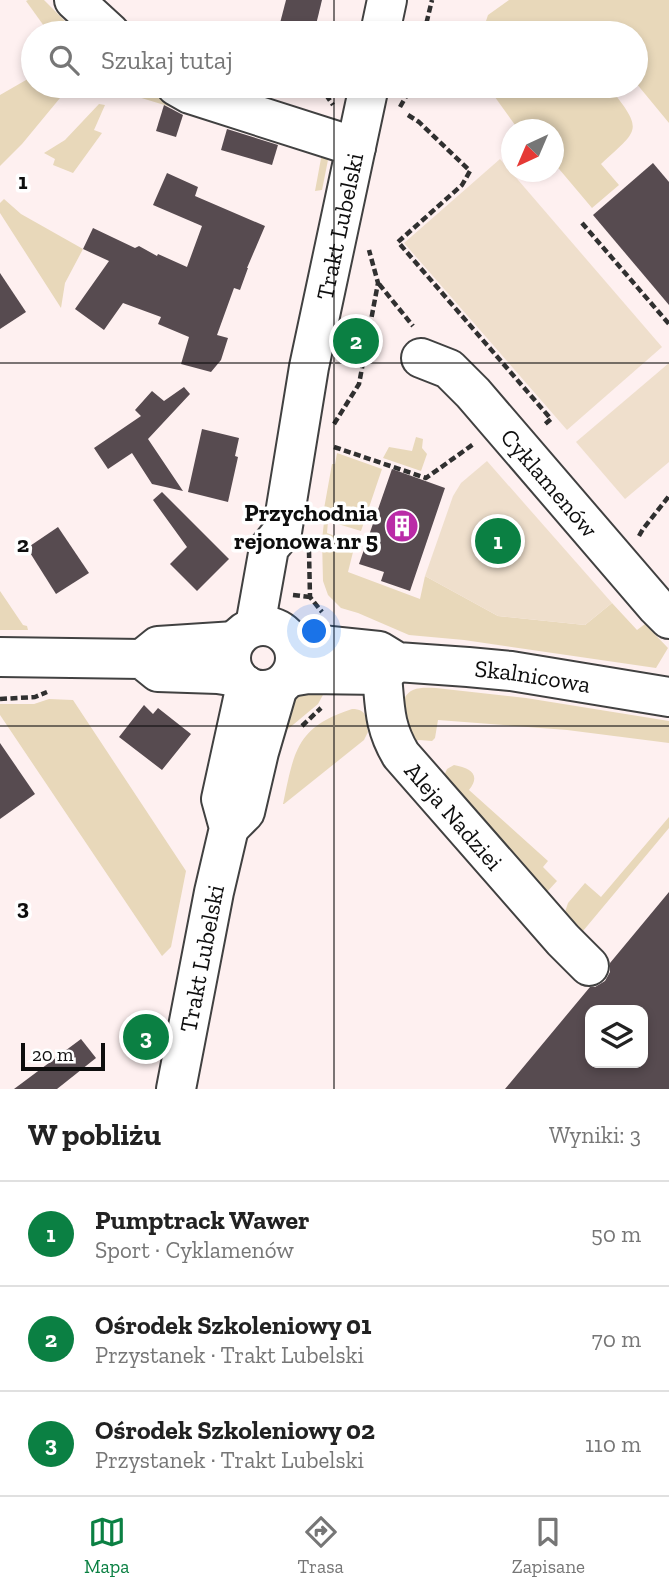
<!DOCTYPE html>
<html lang="pl">
<head>
<meta charset="utf-8">
<style>
	:root { --surface:#fff; --page:#f6f6f6; --text:#222; --muted:#767676; --line:#e0e0e0; --accent:#0b8043 }
	body { margin:0; font-family:"Zilla Slab",serif; background:var(--page); color:var(--text) }
	.controls { position:absolute; right:21px; bottom:21px; display:grid; overflow:hidden; border-radius:14px; box-shadow:0 4px 10px #0003 }
	.controls button { width:63px; height:63px; display:grid; place-items:center; padding:0; border:0; border-bottom:2px solid var(--line); background:var(--surface); color:var(--text); font:35px sans-serif }
	.compass { position:absolute; left:501px; top:119px; width:63px; height:63px; border-radius:50%; background:var(--surface); box-shadow:0 4px 10px #0003; rotate:224deg }
	.scale { position:absolute; left:21px; bottom:18px; width:84px; box-sizing:border-box; padding-left:7px; border:4px solid #0e0e0e; border-top:0; font-size:19px; line-height:24px; white-space:nowrap; color:#0e0e0e; -webkit-text-stroke:5px #fff; paint-order:stroke }
	.you { position:absolute; left:315px; top:632px; width:24px; height:24px; margin:-18px; border:5px solid #fff; border-radius:50%; background:#1a73e8; box-shadow:0 0 0 10px #1a73e833 }
	.badge { display:grid; place-items:center; width:46px; height:46px; border-radius:50%; background:var(--accent); color:#fff; font-size:23px; font-weight:700 }
	.pin { position:absolute; translate:-50% -50%; border:4px solid #fff; box-shadow:0 2px 7px #0006 }
	.list { margin:0; padding:0; list-style:none }
	h2 { display:flex; justify-content:space-between; align-items:center; height:91px; margin:0; padding:0 28px; font-size:30px }
	h2 small { font-size:23px; font-weight:400; color:var(--muted) }
	.list li { display:grid; grid-template-columns:46px 1fr auto; gap:21px; align-items:center; box-sizing:border-box; height:105px; padding:0 28px; border-top:2px solid var(--line) }
	.list b { display:block; font-size:26px; white-space:nowrap }
	.list p { margin:0; font-size:23px; white-space:nowrap; color:var(--muted) }
	.list em { font-size:23px; font-style:normal; color:var(--muted) }
	.icon { flex:none; width:38px; height:38px; fill:none; stroke:currentColor; stroke-width:2; stroke-linecap:round; stroke-linejoin:round }
	.map { position:relative; flex:none; width:669px; height:1089px; overflow:hidden }
	.search { position:absolute; background:var(--surface); box-shadow:0 4px 10px #0003; left:21px; right:21px; top:21px; height:77px; display:flex; align-items:center; gap:18px; box-sizing:border-box; padding:0 24px; border-radius:38px; color:var(--muted); font-size:26px }
	.sheet { height:406px; background:var(--surface) }
	nav { display:flex; justify-content:space-around; align-items:center; box-sizing:border-box; height:98px; border-top:2px solid var(--line); background:var(--surface); font-size:19px; color:var(--muted) }
	nav a { display:grid; justify-items:center; gap:4px }
	nav .on { color:var(--accent) }
	.map>svg:first-child { display:block }
</style>
</head>
<body>
<div class="map">
<svg width="669" height="1089" viewBox="0 0 669 1089">
	<rect width="100%" height="100%" fill="#fef0f0"/>
	<g fill="#e8d8ba">
		<path d="M28,0H44L70,26L72,33H49L26,1Z"/>
		<path d="M509,0H669V123L636,83V33H482L488,15Z"/>
		<path d="M33,76V86H81L67,92L60,98L22,144L0,166V95Z"/>
		<path d="M111,86H147L161,90L329,155L322,190L315,191L322,153L112,89L109,87Z"/>
		<path d="M487,86H612L610,88C644,131 639,129 601,164L619,185L592,208L554,163V130L520,129L515,125Z"/>
		<path d="M99,104L105,105L94,130L102,133L73,173L53,165L55,159L44,153L65,140Z"/>
		<path d="M4,199L21,214L83,249L65,283L61,308L0,213V203Z"/>
		<path d="M416,437L423,439L422,448L427,454L421,471L383,458L389,447L412,451Z"/>
		<path d="M337,453L382,469L361,531L328,521L327,533L355,544L348,572L420,599L425,576L498,616L585,625L612,603L637,630L645,624L668,648L656,668L464,640L409,635L358,613L341,608L328,595L323,581L322,540L324,522L322,520L332,464H335Z"/>
		<path d="M0,591L23,625L27,626L28,630H0Z"/>
		<path d="M436,688L526,698L669,721V743L567,730L438,720L435,738L432,741L419,740L416,741C409,729 393,699 413,690C420,687 429,688 436,688Z"/>
		<path d="M300,690L324,693L318,704L282,734L277,715Z"/>
		<path d="M49,699L73,700L186,871L171,947L162,956L0,715V704H34Z"/>
		<path d="M352,709C368,709 366,719 368,732L364,740L284,804H283C294,752 296,727 352,709Z"/>
		<path d="M454,765C471,768 481,775 469,790L548,861L543,867L557,881L547,892L444,776L447,769Z"/>
		<path d="M669,817V828L583,931L565,912L568,903L585,883L601,897Z"/>
	</g>
	<g fill="#efdfcc">
		<path d="M500,159L662,347L567,430L404,243Z"/>
		<path d="M669,363V462L625,499L576,442Z"/>
		<path d="M487,461L612,603L585,625L498,616L425,576L453,496L461,483Z"/>
	</g>
	<g fill="#574b50" fill-rule="evenodd">
		<path d="M286,0H322L314,33H304L279,27Z"/>
		<path d="M164,105L183,115L176,137L156,131Z"/>
		<path d="M227,129L278,145L272,165L221,150Z"/>
		<path d="M653,163L669,182V305L593,215Z"/>
		<path d="M167,173L198,187L195,196L265,226L247,268H248L240,290L234,288L217,335L228,338L221,360L211,372L181,364L189,337L158,324L161,317L123,303L104,330L75,309L109,261L83,249L93,228L135,248L139,246L157,256L158,254L187,267L202,226L153,205Z"/>
		<path d="M0,273L26,312L0,329Z"/>
		<path d="M184,387L190,394L148,439L183,491L152,484L132,453L108,469L94,448L141,416L135,410L152,391L164,401Z"/>
		<path d="M202,429L239,438L235,456L238,457L228,502L188,492Z"/>
		<path d="M392,469L445,488L410,591L381,581L384,572L359,564Z"/>
		<path d="M162,492L229,559L197,591L170,564L187,547L153,500Z"/>
		<path d="M58,527L89,573L56,594L27,548Z"/>
		<path d="M144,705L153,714L158,708L191,734L162,770L119,737Z"/>
		<path d="M0,743L35,794L0,819Z"/>
		<path d="M669,892V1089H505L590,987H595L605,981L610,972V963ZM590,1010H643V1063H590Z"/>
		<path d="M81,1039L96,1058L57,1089H14Z"/>
	</g>
	<g fill="none" stroke-linecap="round" stroke-linejoin="round">
		<defs>
			<g id="minor">
				<path d="M74,0L110,33"/>
				<path d="M380,33L387,0"/>
				<path d="M176,86L190,94L356,147"/>
				<path id="s1" d="M421,358L449,369L473,393L657,607L669,619"/>
				<circle cx="263" cy="658" r="32"/>
				<path id="s2" d="M255,626L269,548L282,532L309,367L369,86"/>
				<path id="s3" d="M292,642L379,651L397,662L468,667L511,671L669,697"/>
				<path d="M0,657L142,659L158,672L218,674L237,677"/>
				<path d="M142,659L158,646L235,641"/>
				<path id="s4" d="M382,675C385,707 384,727 401,755L563,940L589,966"/>
				<path d="M290,677L308,674L382,675L397,662"/>
				<path d="M229,828L245,812L259,752L278,687"/>
				<path id="s5" d="M176,1089L214,892L229,828L221,799L246,685"/>
			</g>
		</defs>
		<use href="#minor" stroke="#414141" stroke-width="42"/>
		<g stroke="#303030" stroke-width="4.5" stroke-dasharray="7 3.5" stroke-linecap="butt">
			<path d="M424,33L432,0"/>
			<path d="M320,86L333,105"/>
			<path d="M400,107L412,86"/>
			<path d="M408,115L419,122L470,171L462,185L398,242L551,419L544,425"/>
			<path d="M582,223L669,324"/>
			<path d="M379,284L413,326"/>
			<path d="M334,424L359,384L378,283L369,250"/>
			<path d="M334,447L426,478L475,443"/>
			<path d="M639,536L643,529L669,496"/>
			<path d="M309,551L310,597L322,612"/>
			<path d="M293,595L310,597"/>
			<path d="M0,699L35,697L47,692"/>
			<path d="M302,726L321,708"/>
		</g>
		<use href="#minor" stroke="#fff" stroke-width="38"/>
	</g>
	<path fill="none" stroke="#0e0e0e" stroke-width="2" stroke-opacity="0.55" d="M334,0V33M334,86V1089M0,363H669M0,726H669"/>
	<defs>
		<symbol id="building-disc" viewBox="-11 -11 22 22"><circle r="9.5" fill="#ba2ba7" stroke="#fff"/><path d="M-4-6H4V6H1V3H-1V6H-4ZM-2.5-4.3h1.7v1.8h-1.7ZM.8-4.3h1.7v1.8H.8ZM-2.5-1h1.7V.8h-1.7ZM.8-1h1.7V.8H.8Z" fill="#fff"/></symbol>
	</defs>
	<g fill-rule="evenodd">
		<use href="#building-disc" x="383" y="507" width="38" height="38"/>
	</g>
	<g text-anchor="middle" dominant-baseline="central" stroke-width="7" stroke-linejoin="round" paint-order="stroke">
		<g font-size="24" fill="#0e0e0e" stroke="#fff">
			<text stroke="none"><textPath href="#s2" startOffset="411">Trakt Lubelski</textPath></text>
			<text stroke="none"><textPath href="#s1" startOffset="182">Cyklamenów</textPath></text>
			<text stroke="none"><textPath href="#s3" startOffset="245">Skalnicowa</textPath></text>
			<text stroke="none"><textPath href="#s4" startOffset="164">Aleja Nadziei</textPath></text>
			<text stroke="none"><textPath href="#s5" startOffset="133">Trakt Lubelski</textPath></text>
		</g>
		<g font-size="24" font-weight="bold" fill="#0e0e0e" stroke="#fff" text-anchor="end">
			<text x="378" y="512">Przychodnia<tspan x="378" dy="28">rejonowa nr 5</tspan></text>
		</g>
	</g>
	<g font-size="23" text-anchor="middle" font-weight="bold" fill="#0e0e0e" stroke="#fff" stroke-width="7" stroke-linejoin="round" paint-order="stroke">
		<text x="23" y="189">1</text>
		<text x="23" y="552">2</text>
		<text x="23" y="915">3</text>
	</g>
</svg>
<div class="controls">
<button><svg class="icon" aria-label="layers" viewBox="0 0 24 24"><path d="M12 4l9 5-9 5-9-5zM3 14l9 5 9-5"/></svg></button>
</div>
<svg class="compass" viewBox="-18 -18 36 36"><path d="M0-13l5 13h-10z" fill="#e53935"/><path d="M0 13l5-13h-10z" fill="#767676"/></svg>
<div class="scale">20 m</div>
<div class="you"></div>
<div class="pin badge" style="left:498px;top:541px">1</div>
<div class="pin badge" style="left:356px;top:341px">2</div>
<div class="pin badge" style="left:146px;top:1037px">3</div>
<div class="search"><svg class="icon" aria-label="search" viewBox="0 0 24 24"><circle cx="10" cy="10" r="6"/><path d="M15 15l6 6"/></svg>Szukaj tutaj</div>
</div>
<section class="sheet">
<h2>W pobliżu<small>Wyniki: 3</small></h2>
<ul class="list">
<li><span class="badge">1</span><div><b>Pumptrack Wawer</b><p>Sport · Cyklamenów</p></div><em>50 m</em></li>
<li><span class="badge">2</span><div><b>Ośrodek Szkoleniowy 01</b><p>Przystanek · Trakt Lubelski</p></div><em>70 m</em></li>
<li><span class="badge">3</span><div><b>Ośrodek Szkoleniowy 02</b><p>Przystanek · Trakt Lubelski</p></div><em>110 m</em></li>
</ul>
</section>
<nav>
<a class="on"><svg class="icon" aria-label="map" viewBox="0 0 24 24"><path d="M3 6l6-2 6 2 6-2v14l-6 2-6-2-6 2zM9 4v14M15 6v14"/></svg>Mapa</a>
<a><svg class="icon" aria-label="directions" viewBox="0 0 24 24"><path d="M12 3l9 9-9 9-9-9zM9 14v-3h6M13 9l2 2-2 2"/></svg>Trasa</a>
<a><svg class="icon" aria-label="saved" viewBox="0 0 24 24"><path d="M7 4h10v16l-5-4-5 4z"/></svg>Zapisane</a>
</nav>
</body>
</html>
